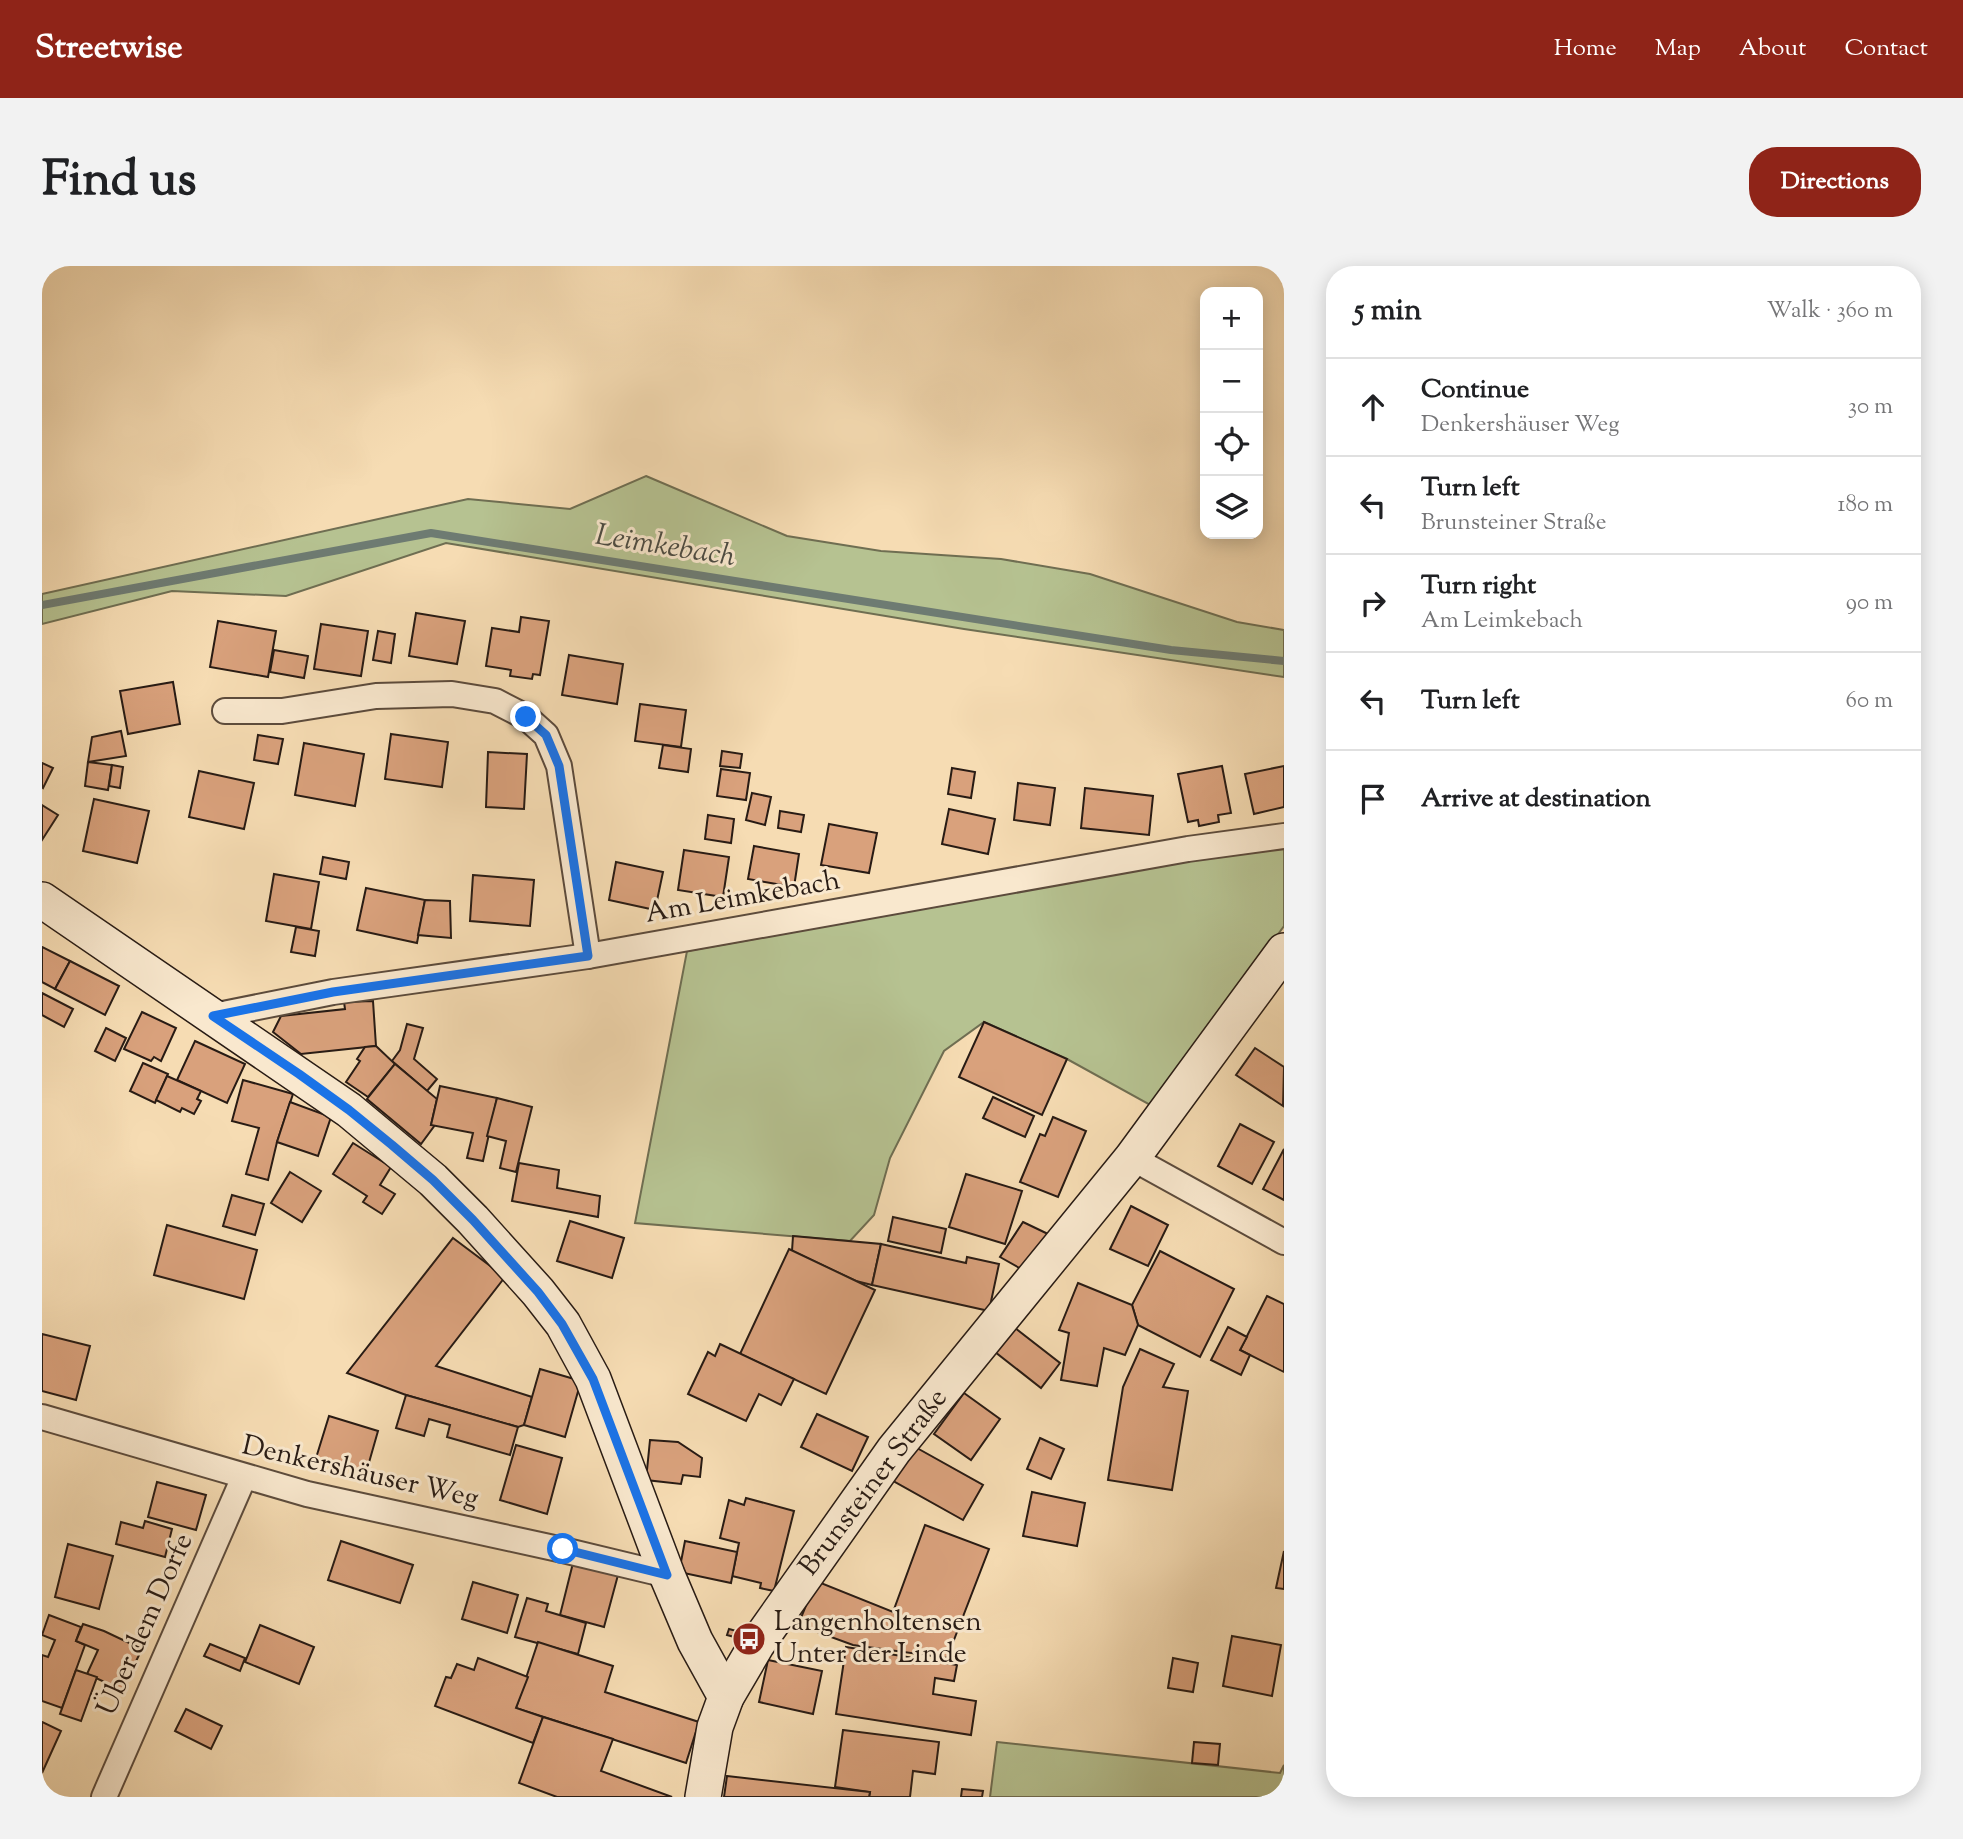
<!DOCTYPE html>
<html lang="en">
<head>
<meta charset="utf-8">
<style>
	:root { --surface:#fff; --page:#f2f2f2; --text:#202124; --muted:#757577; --line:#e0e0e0; --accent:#8f2418 }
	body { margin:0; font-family:"Sorts Mill Goudy",serif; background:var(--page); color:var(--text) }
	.controls { position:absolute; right:21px; top:21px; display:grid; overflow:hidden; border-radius:14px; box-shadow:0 4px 18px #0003 }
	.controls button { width:63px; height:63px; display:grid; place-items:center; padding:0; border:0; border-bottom:2px solid var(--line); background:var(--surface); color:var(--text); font:35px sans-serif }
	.stop { position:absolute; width:21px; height:21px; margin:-16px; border:5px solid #1a73e8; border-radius:50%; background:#fff }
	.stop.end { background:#1a73e8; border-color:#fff; box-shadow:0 2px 7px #0008 }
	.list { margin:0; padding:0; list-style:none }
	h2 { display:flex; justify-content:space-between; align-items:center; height:91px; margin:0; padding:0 28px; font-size:30px }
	h2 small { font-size:23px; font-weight:400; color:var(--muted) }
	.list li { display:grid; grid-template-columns:46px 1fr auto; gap:21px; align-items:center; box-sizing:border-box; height:98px; padding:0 28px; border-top:2px solid var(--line) }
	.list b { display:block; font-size:26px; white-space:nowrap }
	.list p { margin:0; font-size:23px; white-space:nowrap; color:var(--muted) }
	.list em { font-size:23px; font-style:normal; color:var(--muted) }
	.icon { flex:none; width:38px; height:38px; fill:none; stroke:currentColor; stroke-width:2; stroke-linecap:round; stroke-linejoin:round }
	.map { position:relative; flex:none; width:1242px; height:1531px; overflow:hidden; border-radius:28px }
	header { display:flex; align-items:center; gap:42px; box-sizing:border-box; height:98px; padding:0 35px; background:var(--accent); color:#fff }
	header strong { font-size:33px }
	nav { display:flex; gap:38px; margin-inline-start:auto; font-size:24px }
	.intro { display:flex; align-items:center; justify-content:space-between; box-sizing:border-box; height:168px; padding:0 42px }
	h1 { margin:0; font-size:49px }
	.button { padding:18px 32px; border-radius:28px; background:var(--accent); color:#fff; font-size:24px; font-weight:700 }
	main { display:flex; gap:42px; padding:0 42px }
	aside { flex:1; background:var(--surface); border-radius:28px; box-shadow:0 4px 18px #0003 }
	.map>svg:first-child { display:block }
</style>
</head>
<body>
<header>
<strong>Streetwise</strong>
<nav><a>Home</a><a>Map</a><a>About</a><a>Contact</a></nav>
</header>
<div class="intro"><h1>Find us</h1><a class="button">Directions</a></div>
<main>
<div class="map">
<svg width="1242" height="1531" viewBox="0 0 1242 1531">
	<rect width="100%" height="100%" fill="#f6dcb3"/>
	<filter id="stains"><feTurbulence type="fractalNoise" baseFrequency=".00286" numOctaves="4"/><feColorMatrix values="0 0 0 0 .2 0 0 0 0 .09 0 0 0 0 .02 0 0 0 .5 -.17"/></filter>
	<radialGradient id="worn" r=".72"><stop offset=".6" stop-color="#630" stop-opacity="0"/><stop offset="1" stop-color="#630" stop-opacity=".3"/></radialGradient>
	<g fill="#b6c291" stroke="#6f6e52" stroke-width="2">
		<path d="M604,210L745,270L839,285L959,293L1048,308L1195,356L1242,364V411L922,363L404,277L244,330L130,325L0,358V328L426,233L528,243Z"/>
		<path d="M1242,578V660L1110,840L1025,793L942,756L902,785L848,892L832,949L808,975L593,957L645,685Z"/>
		<path d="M955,1476L1238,1507L1242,1499V1531H948Z"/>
	</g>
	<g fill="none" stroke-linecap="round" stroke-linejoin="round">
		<path stroke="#6e7b72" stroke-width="8" d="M0,339L389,267L1129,384L1242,395"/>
	</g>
	<g fill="#d9a17c" stroke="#281b14" stroke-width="2">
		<path d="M374,347L423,355L415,398L367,390Z"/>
		<path d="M479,351L507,355L498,409L491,408L490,413L468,410L469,404L444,400L450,362L477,366Z"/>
		<path d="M176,355L234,365L226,411L168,401Z"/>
		<path d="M279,358L326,365L319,410L272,403Z"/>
		<path d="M336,365L353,368L349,397L331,394Z"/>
		<path d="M232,384L266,390L262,412L228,406Z"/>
		<path d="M527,389L581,398L575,438L520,429Z"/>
		<path d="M131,416L138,458L86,468L78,425Z"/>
		<path d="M598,438L644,444L639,481L593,475Z"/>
		<path d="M79,465L84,490L46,496L50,471Z"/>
		<path d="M349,468L406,476L400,521L343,513Z"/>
		<path d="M216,469L241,473L236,498L212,494Z"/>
		<path d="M262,477L322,488L313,540L253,529Z"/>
		<path d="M621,479L649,483L646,506L617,502Z"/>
		<path d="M680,485L700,488L698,502L678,500Z"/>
		<path d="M446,486L485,488L482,543L444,541Z"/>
		<path d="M46,496L70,499L66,524L43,520Z"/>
		<path d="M0,497L11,502L1,522L0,521Z"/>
		<path d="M70,499L81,501L78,522L67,520Z"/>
		<path d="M1180,500L1189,547L1176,549L1177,556L1157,560L1156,554L1146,556L1136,508Z"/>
		<path d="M1242,500V541L1212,548L1203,508Z"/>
		<path d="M910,502L933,506L929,532L906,528Z"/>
		<path d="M679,503L708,507L704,534L675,530Z"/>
		<path d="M157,505L212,517L202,563L147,551Z"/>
		<path d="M976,517L1013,522L1008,559L972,554Z"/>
		<path d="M1043,522L1111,530L1107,569L1039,562Z"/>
		<path d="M710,527L729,531L723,559L704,554Z"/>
		<path d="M52,533L107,545L95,597L41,585Z"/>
		<path d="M0,539L16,549L0,574Z"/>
		<path d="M907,543L953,553L946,588L900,578Z"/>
		<path d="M738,545L762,549L759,566L736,562Z"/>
		<path d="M666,549L692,553L689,577L663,573Z"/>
		<path d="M787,558L835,567L827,607L779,599Z"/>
		<path d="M712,580L757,588L752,621L706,613Z"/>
		<path d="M642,584L687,591L681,631L636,624Z"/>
		<path d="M281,591L307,596L304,613L278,608Z"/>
		<path d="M574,596L621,606L613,644L567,634Z"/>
		<path d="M232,608L277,616L269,663L224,655Z"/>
		<path d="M431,609L492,614L488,660L428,655Z"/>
		<path d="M324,622L383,634L375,677L315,664Z"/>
		<path d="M383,634L408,635L409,672L376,669Z"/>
		<path d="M254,661L277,665L273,690L249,686Z"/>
		<path d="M0,681L28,695L13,723L0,716Z"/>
		<path d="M28,695L77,720L63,749L13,723Z"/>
		<path d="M0,727L31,743L22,761L0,749Z"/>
		<path d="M331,735L334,780L259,788L231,766L239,750L303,743L302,736Z"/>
		<path d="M100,746L134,762L119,795L112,791L109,795L82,783Z"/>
		<path d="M942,756L1025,793L1000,849L917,811Z"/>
		<path d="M365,758L381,762L372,793L395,813L385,825L350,795L358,784Z"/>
		<path d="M64,762L84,772L73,795L53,785Z"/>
		<path d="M153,775L203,798L185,837L135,814Z"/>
		<path d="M334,780L353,798L326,831L304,816L318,795L315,793L323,781Z"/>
		<path d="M1213,782L1242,801L1241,840L1194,809Z"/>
		<path d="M101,797L126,808L113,837L88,825Z"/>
		<path d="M353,798L395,833L389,859H393L379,878L325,833Z"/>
		<path d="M125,810L159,825L155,833L159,835L152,848L140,842L138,846L114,834Z"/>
		<path d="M201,814L251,828L235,876L226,914L204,908L217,862L190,855Z"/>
		<path d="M398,820L455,832L441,895L425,892L431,867L389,859Z"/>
		<path d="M951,831L992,850L983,871L941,852Z"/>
		<path d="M455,832L490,841L474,906L458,902L464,875L445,870Z"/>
		<path d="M248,836L289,851L276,890L235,876Z"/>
		<path d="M1011,851L1044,865L1016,931L978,916L998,868L1003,870Z"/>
		<path d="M1198,858L1232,876L1210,918L1176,900Z"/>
		<path d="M311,877L349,901L338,919L353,928L340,948L321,936L325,930L291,908Z"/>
		<path d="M1242,883V934L1221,923Z"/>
		<path d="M477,897L517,904L515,922L558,930L556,951L470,935Z"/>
		<path d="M248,906L279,925L260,956L229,937Z"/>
		<path d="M924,908L980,925L963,978L907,961Z"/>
		<path d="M190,929L222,938L213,969L181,960Z"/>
		<path d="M1089,940L1126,959L1106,1000L1068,983Z"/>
		<path d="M851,951L904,963L899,987L846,975Z"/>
		<path d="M528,955L582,972L570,1012L515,995Z"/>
		<path d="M981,956L1006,968L981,1004L958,991Z"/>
		<path d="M125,959L215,984L202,1033L112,1009Z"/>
		<path d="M751,970L839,978L830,1019L814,1015L750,985Z"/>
		<path d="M411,972L463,1011L394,1100L490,1131L482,1159L476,1161L364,1129L305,1107Z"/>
		<path d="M839,978L924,997L925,991L957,998L947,1045L830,1019Z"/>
		<path d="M747,983L833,1024L784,1128L698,1088Z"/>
		<path d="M1118,985L1192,1023L1158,1091L1096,1059L1090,1039Z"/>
		<path d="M1036,1017L1090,1039L1096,1059L1083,1089L1062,1082L1055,1120L1019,1114L1027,1067L1017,1064Z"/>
		<path d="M1225,1030L1242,1038V1106L1198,1084Z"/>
		<path d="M968,1058L1018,1097L999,1122L948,1082Z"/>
		<path d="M1186,1061L1205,1071L1198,1084L1208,1089L1199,1109L1169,1094Z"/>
		<path d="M0,1068L48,1080L34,1134L0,1125Z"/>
		<path d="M678,1078L752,1113L739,1139L717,1128L704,1155L646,1128L666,1086L673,1090Z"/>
		<path d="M1098,1083L1132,1098L1121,1121L1146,1125L1130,1224L1066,1214L1081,1121Z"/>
		<path d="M498,1103L539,1115L523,1171L482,1159Z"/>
		<path d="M922,1127L958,1153L929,1194L892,1168Z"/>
		<path d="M364,1129L476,1161L468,1189L405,1171L408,1159L387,1153L382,1170L354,1162Z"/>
		<path d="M775,1148L826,1171L810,1205L759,1181Z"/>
		<path d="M287,1150L336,1165L324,1207L274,1192Z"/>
		<path d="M998,1172L1022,1183L1009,1213L985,1203Z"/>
		<path d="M608,1174L636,1176L660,1192L658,1211L641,1209L639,1218L604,1214Z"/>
		<path d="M866,1177L941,1219L921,1254L846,1212Z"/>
		<path d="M474,1179L520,1192L505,1248L458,1234Z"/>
		<path d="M115,1216L164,1229L154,1264L106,1251Z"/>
		<path d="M990,1226L1043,1237L1035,1280L981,1270Z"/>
		<path d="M704,1232L752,1245L732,1325L718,1322L719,1317L690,1310L697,1277L678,1272L687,1234L702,1239Z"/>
		<path d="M103,1255L130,1263L123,1291L74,1278L79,1256L101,1262Z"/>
		<path d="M883,1259L947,1283L905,1392L811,1379L756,1359L774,1315L851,1346Z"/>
		<path d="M299,1275L371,1299L358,1337L286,1314Z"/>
		<path d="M643,1275L695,1286L689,1317L637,1306Z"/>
		<path d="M26,1278L71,1290L57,1343L13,1331Z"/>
		<path d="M1242,1285V1323L1234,1322Z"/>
		<path d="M531,1297L576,1309L562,1361L518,1349Z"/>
		<path d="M431,1316L476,1329L465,1367L420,1353Z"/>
		<path d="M485,1332L506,1338L504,1345L544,1357L536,1388L473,1371Z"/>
		<path d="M7,1349L39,1361L34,1375L43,1379L20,1442L0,1435V1389L6,1391L13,1374L0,1369Z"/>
		<path d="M41,1358L62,1365L100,1383L80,1424L45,1408L56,1384L34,1375Z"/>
		<path d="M218,1359L272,1381L257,1418L203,1396Z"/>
		<path d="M687,1363L698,1366L696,1372L685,1369Z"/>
		<path d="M1190,1370L1239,1379L1230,1430L1181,1420Z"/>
		<path d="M496,1376L571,1400L563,1426L657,1456L644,1497L474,1442Z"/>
		<path d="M168,1378L203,1392L198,1405L162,1390Z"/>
		<path d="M804,1381L915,1399L912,1415L893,1412L891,1428L934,1435L929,1469L794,1448Z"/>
		<path d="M436,1392L486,1411L474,1442L501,1451L491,1477L393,1440L404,1411L409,1412L415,1398L432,1404Z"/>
		<path d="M1131,1392L1156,1397L1151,1426L1126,1422Z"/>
		<path d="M726,1394L780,1405L771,1448L717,1436Z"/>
		<path d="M34,1404L55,1411L39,1455L18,1448Z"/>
		<path d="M144,1443L180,1460L169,1483L133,1465Z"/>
		<path d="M501,1451L571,1473L559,1505L630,1531H515L477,1517Z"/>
		<path d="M0,1456L19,1465L0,1507Z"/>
		<path d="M801,1464L897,1476L893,1508L871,1505L868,1531H827L828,1526L793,1521Z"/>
		<path d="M1152,1476L1178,1478L1176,1499L1150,1497Z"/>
		<path d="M685,1510L828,1526L827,1531H682Z"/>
		<path d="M920,1523L941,1525L940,1531H919Z"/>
	</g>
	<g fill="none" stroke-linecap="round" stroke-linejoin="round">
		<defs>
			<g id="street">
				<path d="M183,445H240L334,430L410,428L453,435L484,451L504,469L517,500L546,690"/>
				<path d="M171,750L291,726L546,690L1146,583L1242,570"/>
				<path d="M1090,892L1242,976"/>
				<path d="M0,1151L265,1228L521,1284L625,1309"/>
				<path d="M62,1531L202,1211"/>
			</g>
			<g id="secondary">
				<path d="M0,634L307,844L391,914L431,954L496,1026L521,1058L551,1113L625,1309L653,1375L684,1431"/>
				<path d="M661,1531L673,1461L684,1431L715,1378L852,1184L1090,892L1242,685"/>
			</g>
		</defs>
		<use href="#street" stroke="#5c4b3c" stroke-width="28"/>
		<use href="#secondary" stroke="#281b14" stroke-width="38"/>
		<use href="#street" stroke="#f9e8ce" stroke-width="24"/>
		<use href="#secondary" stroke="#f9e8ce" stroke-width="35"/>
	</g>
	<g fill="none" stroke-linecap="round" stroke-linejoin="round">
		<path stroke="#1a73e8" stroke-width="9" d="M484,451L504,469L517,500L546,690L291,726L171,750L257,808L307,844L350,879L391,914L431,954L496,1026L520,1058L551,1113L625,1309L521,1283"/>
	</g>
	<defs>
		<symbol id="bus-disc" viewBox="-11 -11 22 22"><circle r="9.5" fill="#8f2418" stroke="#f9e8ce"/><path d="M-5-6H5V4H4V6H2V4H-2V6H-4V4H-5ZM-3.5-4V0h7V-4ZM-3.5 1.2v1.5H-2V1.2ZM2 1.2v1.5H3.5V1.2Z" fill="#fff"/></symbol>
	</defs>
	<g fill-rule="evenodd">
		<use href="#bus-disc" x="688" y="1354" width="38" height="38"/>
	</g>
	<g text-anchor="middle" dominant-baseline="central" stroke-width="6" stroke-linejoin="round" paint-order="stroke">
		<g font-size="28" fill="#281b14" stroke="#f9e8ce">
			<text transform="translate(701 632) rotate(-10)">Am Leimkebach</text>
			<text transform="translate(318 1207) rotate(13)">Denkershäuser Weg</text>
			<text transform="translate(832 1217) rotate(-53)">Brunsteiner Straße</text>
			<text transform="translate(104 1359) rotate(-66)">Über dem Dorfe</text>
		</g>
		<g font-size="28" fill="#281b14" stroke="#f9e8ce" text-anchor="start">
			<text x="732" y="1357">Langenholtensen<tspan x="732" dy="32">Unter der Linde</tspan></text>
		</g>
		<g font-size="30" font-style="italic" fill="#4b4b43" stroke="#f9e8ce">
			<text transform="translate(623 281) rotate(9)">Leimkebach</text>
		</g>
	</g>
	<rect width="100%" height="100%" filter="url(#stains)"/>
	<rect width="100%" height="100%" fill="url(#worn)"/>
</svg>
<div class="controls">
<button>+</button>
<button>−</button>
<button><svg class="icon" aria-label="locate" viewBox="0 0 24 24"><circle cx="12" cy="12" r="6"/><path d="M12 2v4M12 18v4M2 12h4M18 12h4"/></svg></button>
<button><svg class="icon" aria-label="layers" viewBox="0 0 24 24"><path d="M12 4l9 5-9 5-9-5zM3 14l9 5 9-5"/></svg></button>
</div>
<div class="stop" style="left:521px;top:1283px"></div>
<div class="stop end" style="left:484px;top:451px"></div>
</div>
<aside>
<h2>5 min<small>Walk · 360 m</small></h2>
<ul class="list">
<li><svg class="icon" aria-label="ahead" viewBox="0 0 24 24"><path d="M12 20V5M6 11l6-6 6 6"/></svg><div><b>Continue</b><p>Denkershäuser Weg</p></div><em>30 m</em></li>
<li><svg class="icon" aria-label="left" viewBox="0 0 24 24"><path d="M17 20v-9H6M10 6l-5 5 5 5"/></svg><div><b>Turn left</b><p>Brunsteiner Straße</p></div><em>180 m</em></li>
<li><svg class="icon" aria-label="right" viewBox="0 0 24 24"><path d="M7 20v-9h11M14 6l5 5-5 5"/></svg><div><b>Turn right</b><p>Am Leimkebach</p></div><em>90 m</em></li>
<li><svg class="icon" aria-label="left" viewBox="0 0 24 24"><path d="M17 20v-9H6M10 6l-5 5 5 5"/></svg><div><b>Turn left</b></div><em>60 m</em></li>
<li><svg class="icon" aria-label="arrive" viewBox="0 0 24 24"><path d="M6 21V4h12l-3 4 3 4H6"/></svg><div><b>Arrive at destination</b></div></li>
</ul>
</aside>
</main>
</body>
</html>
